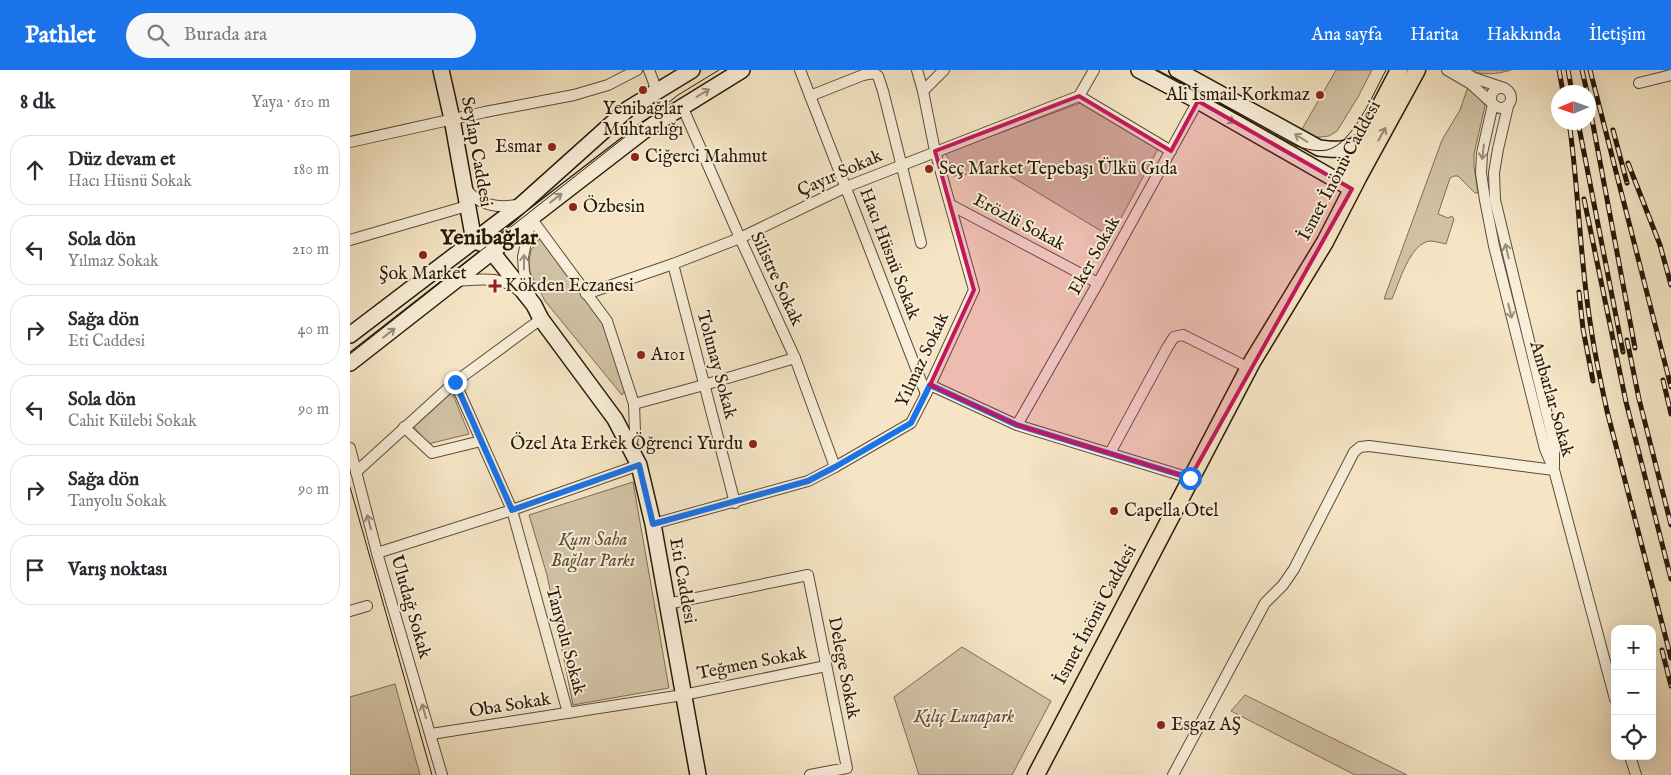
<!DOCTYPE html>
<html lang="tr">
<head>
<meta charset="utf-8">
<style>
	:root { --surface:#fff; --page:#f7f7f7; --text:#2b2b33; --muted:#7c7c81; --line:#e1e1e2; --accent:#1a73e8 }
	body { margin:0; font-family:"IM FELL English",serif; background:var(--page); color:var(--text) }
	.controls { position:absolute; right:15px; bottom:15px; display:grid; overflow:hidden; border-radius:10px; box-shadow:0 5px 20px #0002 }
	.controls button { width:45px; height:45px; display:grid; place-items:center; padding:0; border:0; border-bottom:1px solid var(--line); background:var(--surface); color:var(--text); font:25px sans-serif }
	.compass { position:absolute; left:1201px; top:15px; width:45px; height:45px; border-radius:50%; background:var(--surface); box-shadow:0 5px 20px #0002; rotate:268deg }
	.stop { position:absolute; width:15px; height:15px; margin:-11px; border:4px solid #1a73e8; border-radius:50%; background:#fff }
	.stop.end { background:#1a73e8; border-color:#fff; box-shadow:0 1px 5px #0008 }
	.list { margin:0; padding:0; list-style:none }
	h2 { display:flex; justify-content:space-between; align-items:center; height:65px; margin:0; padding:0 20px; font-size:21px }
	h2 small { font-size:16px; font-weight:400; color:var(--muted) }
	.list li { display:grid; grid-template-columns:32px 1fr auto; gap:15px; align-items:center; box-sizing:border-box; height:70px; margin:0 10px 10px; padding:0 10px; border:1px solid var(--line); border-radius:20px }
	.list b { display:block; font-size:19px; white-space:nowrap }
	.list p { margin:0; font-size:16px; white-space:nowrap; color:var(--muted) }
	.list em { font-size:16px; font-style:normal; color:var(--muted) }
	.icon { flex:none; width:28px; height:28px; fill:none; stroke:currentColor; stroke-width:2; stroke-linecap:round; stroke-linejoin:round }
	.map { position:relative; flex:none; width:1321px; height:705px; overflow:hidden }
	header { display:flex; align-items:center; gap:30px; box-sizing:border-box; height:70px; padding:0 25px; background:var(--accent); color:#fff }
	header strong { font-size:24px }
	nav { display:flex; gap:28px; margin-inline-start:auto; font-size:18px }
	.search { width:350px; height:45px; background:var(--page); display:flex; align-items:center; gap:12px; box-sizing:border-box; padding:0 18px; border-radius:28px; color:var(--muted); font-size:19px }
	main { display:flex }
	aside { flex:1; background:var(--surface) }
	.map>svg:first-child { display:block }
</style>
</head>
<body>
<header>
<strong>Pathlet</strong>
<div class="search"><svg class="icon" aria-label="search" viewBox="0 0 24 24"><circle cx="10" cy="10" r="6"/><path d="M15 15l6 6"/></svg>Burada ara</div>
<nav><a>Ana sayfa</a><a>Harita</a><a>Hakkında</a><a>İletişim</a></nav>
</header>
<main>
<aside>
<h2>8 dk<small>Yaya · 610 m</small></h2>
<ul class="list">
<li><svg class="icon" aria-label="ahead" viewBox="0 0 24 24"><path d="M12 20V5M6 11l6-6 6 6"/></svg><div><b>Düz devam et</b><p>Hacı Hüsnü Sokak</p></div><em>180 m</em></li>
<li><svg class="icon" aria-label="left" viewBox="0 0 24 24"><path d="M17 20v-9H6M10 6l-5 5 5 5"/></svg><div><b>Sola dön</b><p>Yılmaz Sokak</p></div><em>210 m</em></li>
<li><svg class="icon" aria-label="right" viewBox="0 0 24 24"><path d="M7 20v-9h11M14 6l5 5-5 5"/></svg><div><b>Sağa dön</b><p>Eti Caddesi</p></div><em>40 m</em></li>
<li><svg class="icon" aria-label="left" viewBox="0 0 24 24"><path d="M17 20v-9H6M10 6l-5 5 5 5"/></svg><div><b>Sola dön</b><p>Cahit Külebi Sokak</p></div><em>90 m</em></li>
<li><svg class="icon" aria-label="right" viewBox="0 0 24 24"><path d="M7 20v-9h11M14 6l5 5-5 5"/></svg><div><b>Sağa dön</b><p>Tanyolu Sokak</p></div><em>90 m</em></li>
<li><svg class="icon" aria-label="arrive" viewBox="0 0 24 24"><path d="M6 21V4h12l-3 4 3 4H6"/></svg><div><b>Varış noktası</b></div></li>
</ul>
</aside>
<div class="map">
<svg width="1321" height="705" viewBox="0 0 1321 705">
	<rect width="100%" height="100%" fill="#f5e5c5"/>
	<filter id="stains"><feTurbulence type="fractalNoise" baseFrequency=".004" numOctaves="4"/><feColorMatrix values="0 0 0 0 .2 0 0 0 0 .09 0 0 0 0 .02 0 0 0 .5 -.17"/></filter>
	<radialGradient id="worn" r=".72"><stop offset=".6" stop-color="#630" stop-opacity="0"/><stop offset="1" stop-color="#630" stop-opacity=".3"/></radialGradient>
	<g fill="#d2c2a5" stroke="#7d6e56">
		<path d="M986,0H1022L1008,27L987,61L979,66L971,67H963L952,59Z"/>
		<path d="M1120,0H1161C1149,4 1131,6 1120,0Z"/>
		<path d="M1118,17L1133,30L1135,36L1124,84V96L1128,123H1125L1108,106H1104L1100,108L1088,144L1098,148L1102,146L1104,149L1096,174C1091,173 1085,171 1080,171C1060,173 1049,213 1042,229H1034L1092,70L1110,40Z"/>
		<path d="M730,33L810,75L761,167L639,93L618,104L604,106L596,83Z"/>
		<path d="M190,168L258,259L276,319L272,325L195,231L180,202L179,191L181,180Z"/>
		<path d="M102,322L119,364L78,374L64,357Z"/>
		<path d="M283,412L319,618L223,635L197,505L179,445Z"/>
		<path d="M612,577L701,631L662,705H569L544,627Z"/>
		<path d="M45,614L70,705H0V627Z"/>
		<path d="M895,625L1057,705H1005L881,641Z"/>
	</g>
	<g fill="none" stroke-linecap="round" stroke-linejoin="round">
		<defs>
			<g id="minor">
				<path d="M299,0L304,13L305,23"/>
				<path d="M450,0L576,324"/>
				<path d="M1097,0L1121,14L1143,34L1132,83L1131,103L1135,130L1144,176L1195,379L1204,400L1265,629"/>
				<path d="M1111,0L1124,8L1154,18"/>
				<path d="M1289,13L1321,5"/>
				<circle cx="1151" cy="28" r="10"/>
				<path d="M573,21L594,0"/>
				<path d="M460,26L513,5L524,3L528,6L533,21L571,173"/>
				<path d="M729,26L821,81"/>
				<path d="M332,36L390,168L445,288L485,397"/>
				<path d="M1158,36L1148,79L1144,103L1145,130L1198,349L1204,376V396"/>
				<path d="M0,72L135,42L224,25L258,15L287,0"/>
				<path d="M116,118C127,136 149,138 167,135"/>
				<path d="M601,135L748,213"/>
				<path d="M181,148L257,251L284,334L285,362L280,377"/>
				<path d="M181,148L173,187L174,202L181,227"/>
				<path d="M0,170L117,136"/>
				<path d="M323,194L385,433"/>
				<path d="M106,211C127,210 152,205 169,221"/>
				<path d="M236,224L323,194L390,168L496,117L729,26L744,0"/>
				<path d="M105,312L162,440L218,643"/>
				<path d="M580,315L667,355L840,408"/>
				<path d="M284,334L354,315L445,288"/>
				<path d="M667,355L748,213L848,31"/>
				<path d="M54,357L82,383L131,371"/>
				<path d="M0,378L27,483L92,705"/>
				<path d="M760,383L817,278L824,267L833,265L899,298"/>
				<path d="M6,402L105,312L191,249"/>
				<path d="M303,454L458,411L485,397L561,353L576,324L624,220L585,81L573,21L567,0"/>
				<path d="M27,483L162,440L289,395"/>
				<path d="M317,534L458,505L497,698L460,705"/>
				<path d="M0,541L17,536"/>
				<path d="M81,664L333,625L476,596"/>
				<path d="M1280,686L1286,705"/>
				<path d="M823,705L915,533L933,515L944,499L1004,382L1010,377L1019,376L1204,400"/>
			</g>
			<g id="secondary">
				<path d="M91,0L102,49L124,171"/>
				<path d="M789,0L848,31L1002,119"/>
				<path d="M827,0L969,78C985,80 998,81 1012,71"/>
				<path d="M124,171L133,174L142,182L184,235L191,249L265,349L289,395L303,454L348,705"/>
				<path d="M0,265L171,135L278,39L342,0"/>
				<path d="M0,293L142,182L181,148L295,60L392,0"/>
			</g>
			<g id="primary">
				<path d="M1001,102L1005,94L1012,71L1049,0"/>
				<path d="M686,705L902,292L975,172L1009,106L1067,0"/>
			</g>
		</defs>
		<use href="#minor" stroke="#5b4d37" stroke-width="12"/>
		<use href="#secondary" stroke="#281a08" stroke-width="18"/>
		<use href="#primary" stroke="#281a08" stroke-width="19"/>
		<use href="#minor" stroke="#f8eed9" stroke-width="10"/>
		<use href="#secondary" stroke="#f8eed9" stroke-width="15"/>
		<use href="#primary" stroke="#f5e5c5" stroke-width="16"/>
		<g stroke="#281a08" stroke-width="1">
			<path d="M805,0L946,76C956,79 966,82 977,80C1003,74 1024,22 1036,0"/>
			<path d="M0,284L328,25L369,0"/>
			<path d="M0,417L82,705"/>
		</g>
		<defs>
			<g id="rail">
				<path d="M1209,0L1213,22"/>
				<path d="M1218,0L1222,22"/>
				<path d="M1232,0L1237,22"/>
				<path d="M1240,0L1321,317"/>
				<path d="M1238,28L1285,278"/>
				<path d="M1228,52L1273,282"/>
				<path d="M1220,59C1229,125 1230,192 1241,258C1245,286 1251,313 1257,341L1321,588"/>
				<path d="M1263,60L1277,113"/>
				<path d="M1278,93L1310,175L1321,215"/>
				<path d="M1234,129L1276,332L1321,509"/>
				<path d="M1229,222L1233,259L1243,311"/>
				<path d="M1277,270L1289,329L1321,455"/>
				<path d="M1313,310L1321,344"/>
				<path d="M1312,580L1321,616"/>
			</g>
		</defs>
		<use href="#rail" stroke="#281a08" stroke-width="5"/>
		<use href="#rail" stroke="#f8eed9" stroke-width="3" stroke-dasharray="9" stroke-linecap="butt"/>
	</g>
	<defs><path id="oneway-shaft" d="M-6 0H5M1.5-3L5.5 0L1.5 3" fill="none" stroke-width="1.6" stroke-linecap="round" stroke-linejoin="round" transform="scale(1.25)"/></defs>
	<g stroke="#9a8f7b">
		<use href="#oneway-shaft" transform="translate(353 23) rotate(-31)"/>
		<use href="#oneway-shaft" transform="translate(878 49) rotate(30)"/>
		<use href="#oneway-shaft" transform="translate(951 68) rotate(-148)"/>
		<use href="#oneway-shaft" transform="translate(1133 82) rotate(97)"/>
		<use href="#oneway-shaft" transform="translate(206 128) rotate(-38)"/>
		<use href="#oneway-shaft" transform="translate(1157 181) rotate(-103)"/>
		<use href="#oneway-shaft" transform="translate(174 192) rotate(-89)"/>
		<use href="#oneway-shaft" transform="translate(1160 241) rotate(76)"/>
		<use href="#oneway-shaft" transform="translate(39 263) rotate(-38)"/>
		<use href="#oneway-shaft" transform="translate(19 452) rotate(-105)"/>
		<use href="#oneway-shaft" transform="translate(74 641) rotate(-106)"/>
	</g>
	<use stroke="#998a70" href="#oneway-shaft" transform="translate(1032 64) rotate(-61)"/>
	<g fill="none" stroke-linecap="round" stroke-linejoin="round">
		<path stroke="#1a73e8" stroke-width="6" d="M105,312L162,440L289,395L303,454L458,411L485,397L561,353L580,315L667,355L840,408"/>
	</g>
	<path fill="#c2185b" fill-opacity="0.2" stroke="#c2185b" stroke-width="4" stroke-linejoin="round" d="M729,26L821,81L848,31L1002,119L840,408L667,355L580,315L624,220L585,81Z"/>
	<g fill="#8f2418" stroke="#f8eed9" stroke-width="2">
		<circle cx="293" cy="20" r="5"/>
		<circle cx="970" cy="25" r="5"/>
		<circle cx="202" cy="77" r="5"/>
		<circle cx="285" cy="87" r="5"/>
		<circle cx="579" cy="99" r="5"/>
		<circle cx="223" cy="137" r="5"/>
		<circle cx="73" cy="185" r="5"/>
		<path d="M142.5 208.5h5v5h5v5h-5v5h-5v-5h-5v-5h5z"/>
		<circle cx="291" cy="285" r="5"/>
		<circle cx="403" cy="374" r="5"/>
		<circle cx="764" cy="441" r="5"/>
		<circle cx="811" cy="655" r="5"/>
	</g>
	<g text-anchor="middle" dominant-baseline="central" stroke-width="4" stroke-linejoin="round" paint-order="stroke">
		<g font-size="18" fill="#281a08" stroke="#f8eed9" text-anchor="start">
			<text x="960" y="25" text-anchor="end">Ali İsmail Korkmaz</text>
			<text x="293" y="39" text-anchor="middle">Yenibağlar<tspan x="293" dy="21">Muhtarlığı</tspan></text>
			<text x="192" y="77" text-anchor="end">Esmar</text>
			<text x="295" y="87">Ciğerci Mahmut</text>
			<text x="589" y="99">Seç Market Tepebaşı Ülkü Gıda</text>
			<text x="233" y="137">Özbesin</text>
			<text x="73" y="204" text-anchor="middle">Şok Market</text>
			<text x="155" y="216">Kökden Eczanesi</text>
			<text x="301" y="285">A101</text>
			<text x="393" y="374" text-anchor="end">Özel Ata Erkek Öğrenci Yurdu</text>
			<text x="774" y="441">Capella Otel</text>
			<text x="821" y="655">Esgaz AŞ</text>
		</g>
		<g font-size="18" fill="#281a08" stroke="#f8eed9">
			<text transform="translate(126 82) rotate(80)">Seylap Caddesi</text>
			<text transform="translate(990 101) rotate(-62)">İsmet İnönü Caddesi</text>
			<text transform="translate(490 104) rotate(-24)">Çayır Sokak</text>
			<text transform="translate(669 153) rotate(28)">Erözlü Sokak</text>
			<text transform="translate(539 184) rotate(69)">Hacı Hüsnü Sokak</text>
			<text transform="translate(745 186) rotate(-61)">Eker Sokak</text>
			<text transform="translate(426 209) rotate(65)">Silistre Sokak</text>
			<text transform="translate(573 290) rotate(-65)">Yılmaz Sokak</text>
			<text transform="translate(366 295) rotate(75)">Tolunay Sokak</text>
			<text transform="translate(1201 329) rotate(74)">Ambarlar Sokak</text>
			<text transform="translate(332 511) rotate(80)">Eti Caddesi</text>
			<text transform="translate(60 537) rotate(74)">Uludağ Sokak</text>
			<text transform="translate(746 545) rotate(-62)">İsmet İnönü Caddesi</text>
			<text transform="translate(215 571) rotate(75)">Tanyolu Sokak</text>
			<text transform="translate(402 594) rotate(-11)">Teğmen Sokak</text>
			<text transform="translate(493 598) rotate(79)">Delege Sokak</text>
			<text transform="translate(160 636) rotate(-9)">Oba Sokak</text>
		</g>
		<g font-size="18" font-style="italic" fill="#5b4c37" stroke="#f8eed9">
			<text x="243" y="470">Kum Saha<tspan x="243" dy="21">Bağlar Parkı</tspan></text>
			<text x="614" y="647">Kılıç Lunapark</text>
		</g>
		<g font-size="22" font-weight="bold" fill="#281a08" stroke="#f8eed9">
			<text x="139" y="168">Yenibağlar</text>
		</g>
	</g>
	<rect width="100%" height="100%" filter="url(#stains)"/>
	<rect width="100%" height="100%" fill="url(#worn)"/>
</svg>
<div class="controls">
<button>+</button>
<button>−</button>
<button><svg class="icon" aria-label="locate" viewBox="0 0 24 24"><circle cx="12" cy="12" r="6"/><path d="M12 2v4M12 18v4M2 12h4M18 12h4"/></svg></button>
</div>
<svg class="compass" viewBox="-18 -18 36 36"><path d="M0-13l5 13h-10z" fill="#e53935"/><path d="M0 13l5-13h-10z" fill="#7c7c81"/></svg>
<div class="stop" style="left:840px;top:408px"></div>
<div class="stop end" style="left:105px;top:312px"></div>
</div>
</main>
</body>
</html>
